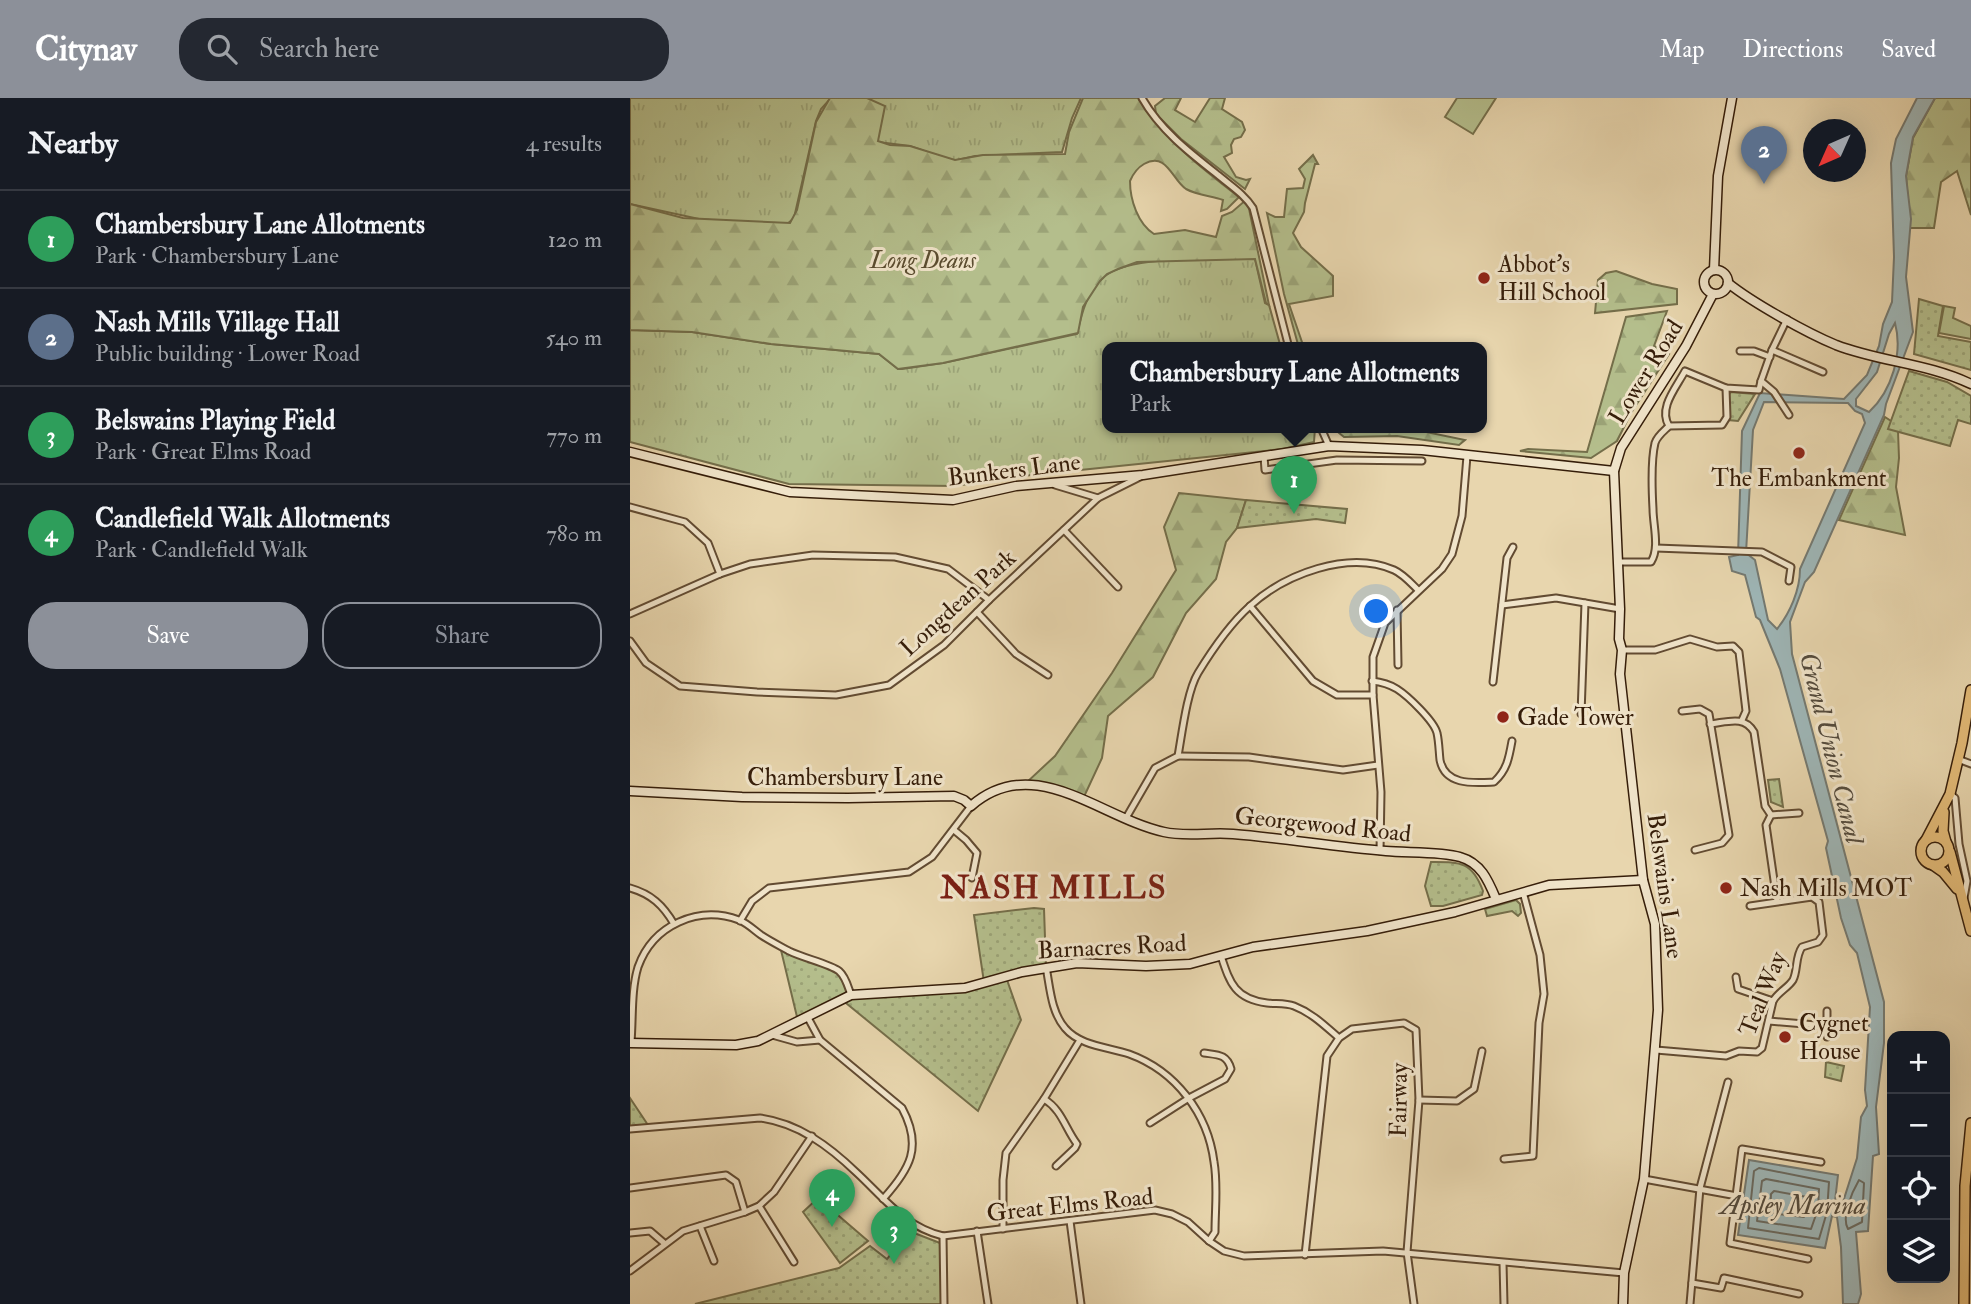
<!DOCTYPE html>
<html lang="en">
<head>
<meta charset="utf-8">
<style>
	:root { --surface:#171b24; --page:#242831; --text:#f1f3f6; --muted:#9ea1a6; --line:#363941; --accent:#8c9099 }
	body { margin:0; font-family:"IM FELL Double Pica",serif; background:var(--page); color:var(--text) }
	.controls { position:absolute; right:21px; bottom:21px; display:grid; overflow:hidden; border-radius:14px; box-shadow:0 7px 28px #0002 }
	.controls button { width:63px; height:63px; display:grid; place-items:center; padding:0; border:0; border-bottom:2px solid var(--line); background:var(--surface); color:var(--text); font:35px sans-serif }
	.compass { position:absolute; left:1173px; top:21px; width:63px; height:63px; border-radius:50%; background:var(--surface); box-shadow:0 7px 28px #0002; rotate:225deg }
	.you { position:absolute; left:747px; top:514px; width:24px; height:24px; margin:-18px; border:5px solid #fff; border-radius:50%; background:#1a73e8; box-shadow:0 0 0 10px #1a73e833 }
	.badge { display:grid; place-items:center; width:46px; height:46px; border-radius:50%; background:var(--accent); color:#fff; font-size:23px; font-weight:700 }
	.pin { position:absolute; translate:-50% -58px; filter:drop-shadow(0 2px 4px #0008) }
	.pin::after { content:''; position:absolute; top:37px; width:24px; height:21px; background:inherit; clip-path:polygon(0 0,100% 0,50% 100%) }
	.popup { position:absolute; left:472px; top:244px; width:385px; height:91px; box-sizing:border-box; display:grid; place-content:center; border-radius:14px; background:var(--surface); filter:drop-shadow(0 2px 5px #0005); font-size:23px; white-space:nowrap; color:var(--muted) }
	.popup b { font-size:26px; color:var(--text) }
	.popup::after { content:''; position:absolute; left:50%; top:100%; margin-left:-14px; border:14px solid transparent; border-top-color:var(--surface) }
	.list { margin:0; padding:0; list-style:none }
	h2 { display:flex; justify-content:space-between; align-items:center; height:91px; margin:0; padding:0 28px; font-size:30px }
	h2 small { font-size:23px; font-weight:400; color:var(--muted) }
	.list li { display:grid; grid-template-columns:46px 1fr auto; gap:21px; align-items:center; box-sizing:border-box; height:98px; padding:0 28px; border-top:2px solid var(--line) }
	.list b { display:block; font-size:26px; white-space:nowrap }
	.list p { margin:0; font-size:23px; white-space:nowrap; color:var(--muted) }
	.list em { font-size:23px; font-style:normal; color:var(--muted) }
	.actions { display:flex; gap:14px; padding:21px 28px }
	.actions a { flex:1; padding:16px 0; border:2px solid var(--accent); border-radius:28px; text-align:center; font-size:24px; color:var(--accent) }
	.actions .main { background:var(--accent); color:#fff }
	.icon { flex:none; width:38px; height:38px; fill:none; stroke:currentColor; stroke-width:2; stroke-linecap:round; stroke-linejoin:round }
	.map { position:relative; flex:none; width:1341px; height:1206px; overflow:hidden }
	header { display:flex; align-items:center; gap:42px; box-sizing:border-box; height:98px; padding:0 35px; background:var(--accent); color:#fff }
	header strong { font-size:33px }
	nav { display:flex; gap:38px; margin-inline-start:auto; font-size:24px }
	.search { width:490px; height:63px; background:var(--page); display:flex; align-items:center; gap:18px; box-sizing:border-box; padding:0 24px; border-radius:28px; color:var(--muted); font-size:26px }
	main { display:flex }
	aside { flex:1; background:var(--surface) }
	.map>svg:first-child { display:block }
</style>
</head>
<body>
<header>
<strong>Citynav</strong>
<div class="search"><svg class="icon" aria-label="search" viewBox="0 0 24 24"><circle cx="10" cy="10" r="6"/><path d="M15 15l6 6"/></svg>Search here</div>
<nav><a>Map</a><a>Directions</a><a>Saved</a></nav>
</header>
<main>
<aside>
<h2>Nearby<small>4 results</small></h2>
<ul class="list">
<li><span class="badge" style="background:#2e9e5b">1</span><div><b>Chambersbury Lane Allotments</b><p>Park · Chambersbury Lane</p></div><em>120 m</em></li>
<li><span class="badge" style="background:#5c6f8a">2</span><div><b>Nash Mills Village Hall</b><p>Public building · Lower Road</p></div><em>540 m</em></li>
<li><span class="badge" style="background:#2e9e5b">3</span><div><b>Belswains Playing Field</b><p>Park · Great Elms Road</p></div><em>770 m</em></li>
<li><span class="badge" style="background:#2e9e5b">4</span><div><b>Candlefield Walk Allotments</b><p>Park · Candlefield Walk</p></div><em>780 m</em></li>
</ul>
<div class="actions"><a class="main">Save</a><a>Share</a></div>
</aside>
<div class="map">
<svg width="1341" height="1206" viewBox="0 0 1341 1206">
	<defs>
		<pattern id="grass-tufts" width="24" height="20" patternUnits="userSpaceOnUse" patternTransform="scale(1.75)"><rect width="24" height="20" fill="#b4be8c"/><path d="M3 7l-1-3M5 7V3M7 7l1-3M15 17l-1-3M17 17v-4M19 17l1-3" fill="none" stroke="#9ba377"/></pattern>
		<pattern id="forest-firs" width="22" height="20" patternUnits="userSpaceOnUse" patternTransform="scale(1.75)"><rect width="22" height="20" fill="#b4be8c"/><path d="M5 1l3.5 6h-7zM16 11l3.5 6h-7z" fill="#9ba377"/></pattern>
		<pattern id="park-dots" width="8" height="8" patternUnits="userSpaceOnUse" patternTransform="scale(1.75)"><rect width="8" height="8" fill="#b4be8c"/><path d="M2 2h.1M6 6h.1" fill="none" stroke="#9ba377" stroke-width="1.8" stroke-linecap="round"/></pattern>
	</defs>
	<rect width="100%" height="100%" fill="#e8d6ae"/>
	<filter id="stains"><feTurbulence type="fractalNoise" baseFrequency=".00286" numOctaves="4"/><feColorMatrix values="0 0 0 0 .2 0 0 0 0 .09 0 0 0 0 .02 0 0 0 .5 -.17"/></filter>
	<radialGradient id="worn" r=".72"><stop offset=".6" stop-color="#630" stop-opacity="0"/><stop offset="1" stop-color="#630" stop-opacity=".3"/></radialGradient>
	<g fill="url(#grass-tufts)" stroke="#746e4a" stroke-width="2">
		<path d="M0,0H201L191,11L186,23L164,120L155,128L69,121L0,106Z"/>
		<path d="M235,0H451L442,20L432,54L345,58L323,63L280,48L248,44Z"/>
		<path d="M625,161L635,205L639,207L651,250H477V330H685L684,344L653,351L392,378L325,388L159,386L0,344V232L62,234L141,246L249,256L268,271H272L313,265L447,236C452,214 457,193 475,178C502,156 589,162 625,161Z"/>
		<path d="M886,802L890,806L891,815L888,818L882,813L857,818L855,811Z"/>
	</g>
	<g fill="url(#forest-firs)" stroke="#746e4a" stroke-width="2">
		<path d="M200,0H237L255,8L248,43L260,47L280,48L325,62L353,57L435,56L439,34L453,0H508C535,42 570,69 609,99L597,111L591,113L593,102C581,98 567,97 556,91C542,82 537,53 514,66C507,70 503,76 500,83C500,102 508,126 524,136L555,132L586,139L592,118L602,114L617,101L639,207L636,205L625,161L507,164L488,171L477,176L470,183L453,209L448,235L313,265L268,271L249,256L141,246L62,234L0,232V106L53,120L160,125L167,112L186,24Z"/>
		<path d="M535,0H551L545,12L565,24L580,0H595L592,11L612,24L615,32L611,39L604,41L601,47L602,55L594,59L606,79L616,82L620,81L615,91L551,41L526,16L525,8Z"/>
		<path d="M1305,0H1341V117L1327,73L1311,84L1304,130H1280L1276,78L1283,40Z"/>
		<path d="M683,57L688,66H685L675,105L674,114L663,135L671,149L703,178V198L659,206L674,250H669L654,196L637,115L645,119H654L657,91L673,90L675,81L669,71Z"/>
		<path d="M986,173L1022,186L1047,191V206L965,215L968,182L976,175Z"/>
		<path d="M1037,213L1024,248L1039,256L1001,315L987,343L961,360L890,353L898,351L957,354L996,219Z"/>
		<path d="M1255,319L1264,325L1268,333L1269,360L1266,389L1275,437L1209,422Z"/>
		<path d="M703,330H777L835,342L829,347L767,338L714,339Z"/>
		<path d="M549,395L616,402L607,430L596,444L586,481L556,515L523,579L478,618L472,660L452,703L396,685L425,658L482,575L546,472L534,429Z"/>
	</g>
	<g fill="url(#park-dots)" stroke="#746e4a" stroke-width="2">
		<path d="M1289,201L1313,208L1308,238L1341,244V272L1284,256Z"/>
		<path d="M1279,273L1317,284L1341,298V326L1328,322L1320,348L1258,331Z"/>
		<path d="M1101,294L1125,296L1108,323L1098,322L1099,296Z"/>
		<path d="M616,402L717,411L715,425L686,421L607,430Z"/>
		<path d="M1149,681L1153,709L1141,704L1138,682Z"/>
		<path d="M801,764C830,764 842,763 853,793L852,797L813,808H801L795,788Z"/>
		<path d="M404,810L414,811L416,869L376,879L391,922L348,1013L211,901L168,923L150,848L208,872L222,897L354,884L344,817Z"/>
		<path d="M1196,964L1214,968L1211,983L1195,979Z"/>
		<path d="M0,1000L20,1030L0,1031Z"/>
		<path d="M188,1100L238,1143L210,1165L173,1114Z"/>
		<path d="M279,1133L310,1145L313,1206H65L209,1170L240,1148L257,1161Z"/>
	</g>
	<g fill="#b4be8c" stroke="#746e4a" stroke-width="2">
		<path d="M827,0H866L843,36L815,19Z"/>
		<path d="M1314,208L1325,210L1323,220L1341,228V241L1309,235Z"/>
	</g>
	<path fill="#9eb6b7" stroke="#747971" stroke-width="2" fill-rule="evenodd" d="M1287,0H1305L1283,39L1276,78L1281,121L1276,179L1283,234L1256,306L1254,317L1184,474L1175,484L1160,524L1162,556L1254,904V945L1246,1009L1249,1056L1243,1058L1238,1133L1226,1134L1231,1196L1228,1206H1213L1211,1149L1207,1119L1202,1118L1195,1150L1108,1137L1119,1062L1208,1077L1204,1112L1208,1113L1212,1107L1227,1060L1231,1019L1237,1008L1235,992L1240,909L1227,855L1220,847L1211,820L1196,750L1198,743L1150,571L1130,522L1126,519L1115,477L1102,473L1099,459L1108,457L1112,333L1130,295L1214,301L1237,277L1249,248L1253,226L1262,204L1264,159L1261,65L1266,41ZM1265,225C1273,255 1262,293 1239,314L1226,308V301L1247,274L1259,236ZM1134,304L1218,305L1225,313L1232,316L1235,325L1170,471C1170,492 1160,515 1147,531L1138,522L1125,462L1116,455L1123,332Z"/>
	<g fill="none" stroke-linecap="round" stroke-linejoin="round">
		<g stroke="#6a6a60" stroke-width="2">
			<path d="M1129,1070L1199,1084L1197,1114L1189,1141L1118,1130L1124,1073Z"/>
			<path d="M1136,1081L1189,1091L1188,1111L1181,1131L1127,1123L1132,1083Z"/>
			<path d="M1229,1082L1234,1085L1232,1124L1218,1131C1211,1119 1222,1094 1229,1082Z"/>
			<path d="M1144,1093L1177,1099L1178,1109L1174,1119L1140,1115L1141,1096Z"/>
		</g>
		<defs>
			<g id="street">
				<path d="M512,0C530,32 560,55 588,77C601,88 614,96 623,110L659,250"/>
				<path d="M1157,221L1142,252L1131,283L1144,294L1159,317"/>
				<path d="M1142,252L1193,274"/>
				<path d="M1110,253H1124L1140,259"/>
				<path d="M1039,328C1028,310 1046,290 1055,273L1096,290L1129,292L1131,283"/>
				<path d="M691,330L699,348"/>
				<path d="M634,358L635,372L707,362L792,363"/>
				<path d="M425,387L468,400"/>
				<path d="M0,409L55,424L78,445L90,476"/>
				<path d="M434,432L488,489"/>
				<path d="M1026,450L1132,454L1161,469L1159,483"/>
				<path d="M988,464H1021C1030,450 1023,427 1023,411C1022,393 1021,362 1025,345C1027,338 1034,333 1039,328L1092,327L1097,319L1096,290"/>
				<path d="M872,507L926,500L990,511"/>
				<path d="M620,508L683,583L707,597H743"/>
				<path d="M767,512L768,567"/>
				<path d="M347,514L386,556L418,577"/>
				<path d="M0,516L90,476L120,466L183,457L265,459L318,471L359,502"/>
				<path d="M0,543L16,565L50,588L127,594L206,597L259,587L314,547L359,502L468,400L510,379"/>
				<path d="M992,552H1025L1060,541L1087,549L1103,548L1109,554L1116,613L1112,622"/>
				<path d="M742,583C751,584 759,586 767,591C778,598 804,623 807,635C809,644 809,653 810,662C815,688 844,685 864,684C877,672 879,660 882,643"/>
				<path d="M863,584L877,460L883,449"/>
				<path d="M1052,613L1070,611L1079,616L1099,737L1092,745L1065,752"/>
				<path d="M951,616L955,505"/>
				<path d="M1080,626C1098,624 1114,617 1124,634L1135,708L1141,717L1136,727L1147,803"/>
				<path d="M548,658L619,659L713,672L748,667"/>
				<path d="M1328,661L1341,666"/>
				<path d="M1320,696L1325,700L1329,746L1337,783L1334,800"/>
				<path d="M1141,717L1169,715"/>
				<path d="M496,720L525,670L548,658C552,636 557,593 568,575C582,552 600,526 620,508C655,476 718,452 764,472C773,476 780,484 788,492"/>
				<path d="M324,732L336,742L347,755L342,780"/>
				<path d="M750,753L751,694L743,597V559L755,525L812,471L822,456L832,418L837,358"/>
				<path d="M0,790C21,796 33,807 44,826"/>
				<path d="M110,823L122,803L139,790L279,774L302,759L341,708"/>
				<path d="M591,858C600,885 605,901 637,905C646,906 656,905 664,908C682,915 694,927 709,940"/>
				<path d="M416,869C420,889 421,914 435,930C450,948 478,949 499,956C546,973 578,1016 584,1064C588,1087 585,1111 585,1134L579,1143"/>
				<path d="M1106,879L1108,891L1143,903"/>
				<path d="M177,918L190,942L272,1010C293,1049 280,1071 253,1101"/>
				<path d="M1139,923L1198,928"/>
				<path d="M142,937L167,944L190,942"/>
				<path d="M1197,939V913"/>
				<path d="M1,944C3,920 1,892 8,869C23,827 68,807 109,822C117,825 124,832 131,837C140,843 150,848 159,853C173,860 200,866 209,873C216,879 218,889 221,897"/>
				<path d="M1026,952L1096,958L1109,953L1127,954L1132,950L1143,903C1148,894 1158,890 1163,882C1168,872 1165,859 1172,849L1188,844L1193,837L1189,804L1182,799L1120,808"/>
				<path d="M414,1001C432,1012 435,1030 447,1046L445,1050L426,1068"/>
				<path d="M789,1002L827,1003L844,991L852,953"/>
				<path d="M520,1025L559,1000L595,981L601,971C597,956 588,957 574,955"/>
				<path d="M0,1031L130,1020C168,1025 199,1048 227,1075C254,1100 275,1129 313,1138L525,1112L542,1116L558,1124L579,1143L594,1153L614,1158L753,1153L994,1175"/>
				<path d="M874,1061L903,1058L909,925L914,896L910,857L893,794"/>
				<path d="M1014,1081L1107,1098"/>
				<path d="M0,1090L96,1077L106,1084L115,1114"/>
				<path d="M129,1108L164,1164"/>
				<path d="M440,1123L451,1206"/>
				<path d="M70,1128L84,1163"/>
				<path d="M373,1131V1082L376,1055L414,1001L450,942"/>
				<path d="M347,1133L358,1206"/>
				<path d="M0,1135L20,1133L34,1145"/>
				<path d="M313,1138L314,1206"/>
				<path d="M675,1157L697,958L709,940L722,931L774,925L786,932L789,1002L777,1154L784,1206"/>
				<path d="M1178,1161L1100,1145L1112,1051L1191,1064"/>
				<path d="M873,1165L874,1206"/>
				<path d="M0,1173L53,1133L115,1114L129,1108L144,1094L182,1038"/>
				<path d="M1062,1185L1091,1190L1094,1180L1169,1196"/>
				<path d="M1060,1206L1070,1090L1098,984"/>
			</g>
			<g id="secondary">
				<circle cx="1086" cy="184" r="12"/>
				<path d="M1084,172L1088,78L1102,0"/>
				<path d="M1098,185C1123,205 1177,235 1206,247C1250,264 1297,265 1341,286"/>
				<path d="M0,354L160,394L323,402L386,388L513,377L699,348L792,352L984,373"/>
				<path d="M0,693L112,699L218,700L324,698L334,702L341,708C404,653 470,720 534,734C556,739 580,734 603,736C654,740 704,749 756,753C776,755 811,753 830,759C851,765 858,782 866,801"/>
				<path d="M0,945L106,947L128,943L221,897L335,890L392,874L447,865L516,868L560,866L623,849L737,833L825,814L919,787L1013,782"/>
				<path d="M993,1206L994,1175L1014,1081L1028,912L1025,826L1013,782L990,576L992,552L989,541L990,511L984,373L991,350L1056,248L1083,196"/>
			</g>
			<g id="primary">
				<path d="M1314,714L1313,733L1316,744"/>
				<circle cx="1305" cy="753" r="14"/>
				<path d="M1296,742L1320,696L1332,645L1341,592"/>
				<path d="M1320,754L1341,833"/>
				<path d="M1303,767L1313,774L1327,791"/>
				<path d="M1334,1206L1335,1088L1341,1025"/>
			</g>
		</defs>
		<use href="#street" stroke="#624b32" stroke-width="9"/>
		<use href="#secondary" stroke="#351d09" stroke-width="11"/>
		<use href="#primary" stroke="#351d09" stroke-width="12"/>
		<use href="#street" stroke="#f0e4ca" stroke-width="5"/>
		<use href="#secondary" stroke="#f0e4ca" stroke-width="8"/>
		<use href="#primary" stroke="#e4bb77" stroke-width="9"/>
	</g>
	<g fill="#8f2418" stroke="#f0e4ca" stroke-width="2.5">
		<circle cx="854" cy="180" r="7"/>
		<circle cx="1169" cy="355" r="7"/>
		<circle cx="873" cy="619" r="7"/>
		<circle cx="1096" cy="790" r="7"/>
		<circle cx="1155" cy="939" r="7"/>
	</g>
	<g text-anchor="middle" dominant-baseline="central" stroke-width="6" stroke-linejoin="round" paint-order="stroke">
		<g font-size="24" font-style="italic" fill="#5b4d30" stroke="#f0e4ca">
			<text x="293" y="162">Long Deans</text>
		</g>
		<g font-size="24" fill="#351d09" stroke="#f0e4ca" text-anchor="start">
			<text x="868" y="166">Abbot's<tspan x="868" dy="28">Hill School</tspan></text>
			<text x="1169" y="380" text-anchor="middle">The Embankment</text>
			<text x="887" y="619">Gade Tower</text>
			<text x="1110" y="790">Nash Mills MOT</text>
			<text x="1169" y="925">Cygnet<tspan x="1169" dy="28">House</tspan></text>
		</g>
		<g font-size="24" fill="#351d09" stroke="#f0e4ca">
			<text transform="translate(1016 274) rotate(-58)">Lower Road</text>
			<text transform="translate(384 372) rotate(-7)">Bunkers Lane</text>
			<text transform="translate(328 505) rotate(-42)">Longdean Park</text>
			<text x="215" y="679">Chambersbury Lane</text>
			<text transform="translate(693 727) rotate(6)">Georgewood Road</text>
			<text transform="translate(1035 788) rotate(82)">Belswains Lane</text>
			<text transform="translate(482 849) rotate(-3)">Barnacres Road</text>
			<text transform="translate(1133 896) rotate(-68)">Teal Way</text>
			<text transform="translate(769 1002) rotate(-89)">Fairway</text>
			<text transform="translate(440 1107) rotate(-6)">Great Elms Road</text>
		</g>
		<g font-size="26" font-style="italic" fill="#544b3d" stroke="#f0e4ca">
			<text transform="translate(1201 650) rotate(76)">Grand Union Canal</text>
			<text x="1163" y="1108">Apsley Marina</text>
		</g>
		<g font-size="32" font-weight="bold" letter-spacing="2" fill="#7a1f14" stroke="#f0e4ca">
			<text x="424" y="790">NASH MILLS</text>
		</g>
	</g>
	<rect width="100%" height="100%" filter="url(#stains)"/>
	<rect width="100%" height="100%" fill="url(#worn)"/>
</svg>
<div class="controls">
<button>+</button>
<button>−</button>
<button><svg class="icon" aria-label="locate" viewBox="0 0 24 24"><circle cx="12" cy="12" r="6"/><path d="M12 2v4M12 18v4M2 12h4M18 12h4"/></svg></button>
<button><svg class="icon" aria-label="layers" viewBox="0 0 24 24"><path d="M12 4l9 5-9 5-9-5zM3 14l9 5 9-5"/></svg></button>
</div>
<svg class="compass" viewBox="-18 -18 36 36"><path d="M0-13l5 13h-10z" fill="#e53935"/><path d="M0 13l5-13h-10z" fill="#9ea1a6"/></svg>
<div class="you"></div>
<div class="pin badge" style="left:664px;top:416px;background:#2e9e5b">1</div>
<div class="popup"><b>Chambersbury Lane Allotments</b>Park</div>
<div class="pin badge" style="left:1134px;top:86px;background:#5c6f8a">2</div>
<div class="pin badge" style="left:264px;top:1166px;background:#2e9e5b">3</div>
<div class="pin badge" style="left:202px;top:1129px;background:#2e9e5b">4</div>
</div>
</main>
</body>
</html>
